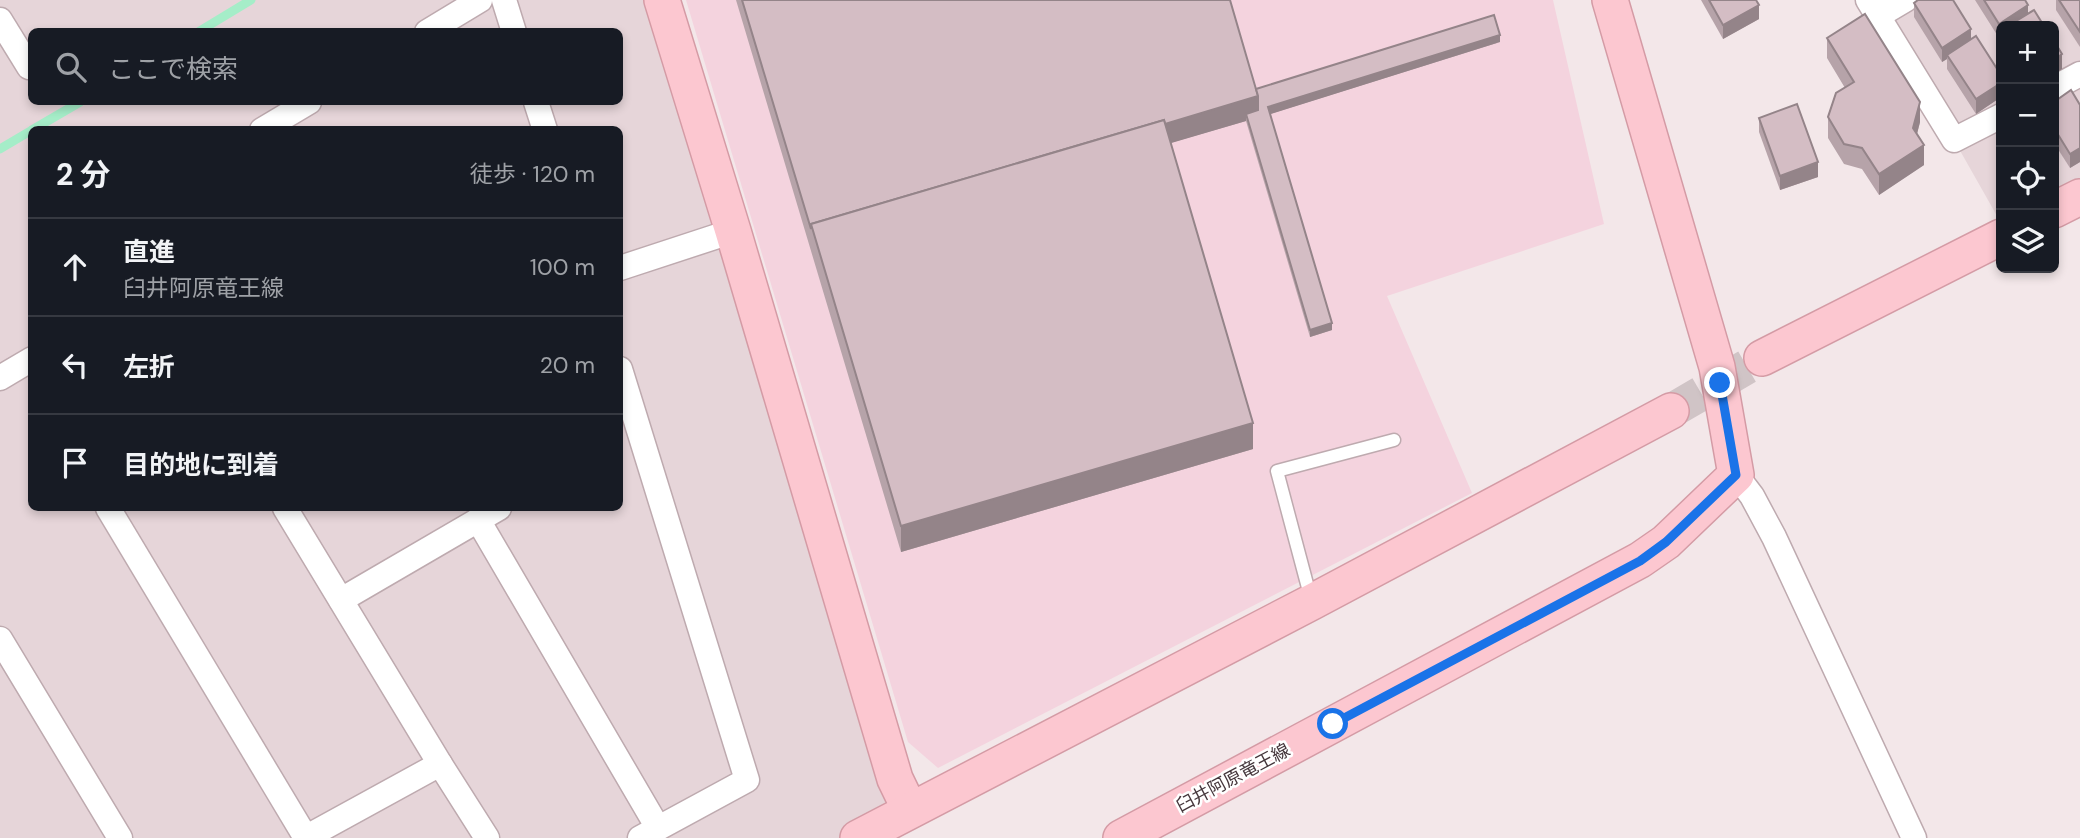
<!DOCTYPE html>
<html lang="ja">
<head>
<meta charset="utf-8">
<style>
	:root { --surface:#171b24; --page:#20242c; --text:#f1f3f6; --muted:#9ea1a6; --line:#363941 }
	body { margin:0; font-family:"DM Sans","Noto Sans JP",sans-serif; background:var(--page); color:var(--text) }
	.controls { position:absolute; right:21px; top:21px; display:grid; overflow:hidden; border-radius:10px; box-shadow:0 4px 10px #0003 }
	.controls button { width:63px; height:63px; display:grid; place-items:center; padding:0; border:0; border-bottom:2px solid var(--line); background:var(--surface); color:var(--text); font:35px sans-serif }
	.stop { position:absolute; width:21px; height:21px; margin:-16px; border:5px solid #1a73e8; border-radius:50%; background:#fff }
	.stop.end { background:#1a73e8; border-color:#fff; box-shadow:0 2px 7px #0008 }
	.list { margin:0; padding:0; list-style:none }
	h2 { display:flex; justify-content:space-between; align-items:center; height:91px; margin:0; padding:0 28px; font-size:30px }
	h2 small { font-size:23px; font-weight:400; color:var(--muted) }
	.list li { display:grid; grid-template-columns:46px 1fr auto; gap:21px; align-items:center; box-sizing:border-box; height:98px; padding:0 28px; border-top:2px solid var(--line) }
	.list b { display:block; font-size:26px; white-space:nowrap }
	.list p { margin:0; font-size:23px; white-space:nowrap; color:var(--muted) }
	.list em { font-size:23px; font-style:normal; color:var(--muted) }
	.icon { flex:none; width:38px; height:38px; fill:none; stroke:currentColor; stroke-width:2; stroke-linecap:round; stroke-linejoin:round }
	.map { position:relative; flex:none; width:2080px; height:838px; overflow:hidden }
	.search { position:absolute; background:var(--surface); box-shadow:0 4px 10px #0003; left:28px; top:28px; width:595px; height:77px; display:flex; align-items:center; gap:18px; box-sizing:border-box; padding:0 24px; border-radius:10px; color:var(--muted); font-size:26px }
	.panel { position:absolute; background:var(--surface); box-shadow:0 4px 10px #0003; left:28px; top:126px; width:595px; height:385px; border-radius:10px }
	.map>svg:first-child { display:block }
</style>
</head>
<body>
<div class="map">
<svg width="2080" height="838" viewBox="0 0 2080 838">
	<rect width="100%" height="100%" fill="#f3e7e9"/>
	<g fill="#e6d5d9" fill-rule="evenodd">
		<path d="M0,0H658L910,810L857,838H0ZM32,32H620V102H32ZM32,130H620V508H32Z"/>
		<path d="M1868,0H2080V197L2054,210V26H2001V223L1954,140Z"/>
	</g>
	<path fill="#f4d3de" d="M686,0H1553L1604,224L1387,296L1472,493L938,768L908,742Z"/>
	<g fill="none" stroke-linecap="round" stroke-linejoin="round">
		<g stroke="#a5edc8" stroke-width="9">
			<path d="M198,32L251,0"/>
			<path d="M32,130L80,102"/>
			<path d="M0,149L32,130"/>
		</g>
		<path stroke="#d0c4c6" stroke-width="35" stroke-dasharray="35 18" stroke-linecap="butt" d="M1671,411L1762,358"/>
		<defs>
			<path id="lane" d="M1311,599L1277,471L1394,440"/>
			<g id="street">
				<path d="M504,0L514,32"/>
				<path d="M1868,0L1954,140L2001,116"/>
				<path d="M1878,16L1905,0"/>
				<path d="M0,20L29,67"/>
				<path d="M427,32L480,0"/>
				<path d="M2054,88L2080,74"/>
				<path d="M536,102L545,130"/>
				<path d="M262,130L309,102"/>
				<path d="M620,268L733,231"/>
				<path d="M620,369L747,780L640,838"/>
				<path d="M0,378L32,359"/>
				<path d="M1736,475L1752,496L1774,537L1914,838"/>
				<path d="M108,508L306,838"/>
				<path d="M285,508L440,764L487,838"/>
				<path d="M478,520L658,828"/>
				<path d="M341,600L499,508"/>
				<path d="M0,639L120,838"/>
				<path d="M305,838L440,764"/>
			</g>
			<g id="secondary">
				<path d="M662,0L733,231L895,779L910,810"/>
				<path d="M2054,210L2080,197"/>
				<path d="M1762,358L2001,237"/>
				<path d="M858,838L1312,602L1671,411"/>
				<path d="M1121,838L1640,560L1666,542L1736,475L1717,367L1610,0"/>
			</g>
		</defs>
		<use href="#lane" stroke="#beaaaf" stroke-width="15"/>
		<use href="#street" stroke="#beaaaf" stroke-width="27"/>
		<use href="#secondary" stroke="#d49ba5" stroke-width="38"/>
		<use href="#lane" stroke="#fff" stroke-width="12"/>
		<use href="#street" stroke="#fff" stroke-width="24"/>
		<use href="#secondary" stroke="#fcc7d0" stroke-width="35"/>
	</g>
	<g fill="#b6a3a9">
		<path d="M736,0H1230L1256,89L1500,42L1270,114L1332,330L1310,337L1246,121L1170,143L1253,449L901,552Z"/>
		<path d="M1701,0H1756L1759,19L1723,39Z"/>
		<path d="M1975,0H2025L2028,13L2044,26H2001L1999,38Z"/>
		<path d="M2056,0H2080V47L2056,10Z"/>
		<path d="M1914,3L1971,39L2001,75V97L1976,114L1947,69V59L1942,62L1914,17Z"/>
		<path d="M1827,38L1920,122L1917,134L1924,165L1879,195L1862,169L1844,164L1828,138V117L1845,88L1827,58Z"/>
		<path d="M2054,102L2080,105V162L2070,168L2054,143Z"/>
		<path d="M1759,118L1818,177L1780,190L1759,132Z"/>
	</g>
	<g fill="#948489">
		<path d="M1759,5V19L1723,39V25Z"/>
		<path d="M2028,5V19L2018,26H2001V37L1999,38V24Z"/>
		<path d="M1971,29V43L1947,55V59L1942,62V48Z"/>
		<path d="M1500,35V42L1268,115V107Z"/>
		<path d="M2062,54V69L2054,74V60Z"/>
		<path d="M2001,83V97L1976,114V99Z"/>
		<path d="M1258,96V117L1246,114V121L818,247L812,228Z"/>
		<path d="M1920,102V122L1913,149V128Z"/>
		<path d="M1924,145V165L1879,195V174Z"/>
		<path d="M2080,148V162L2070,168V154Z"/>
		<path d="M1818,162V177L1780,190V176Z"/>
		<path d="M1332,323V330L1310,337V330Z"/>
		<path d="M1253,423V449L901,552V526Z"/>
	</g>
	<g fill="#d4bdc4" stroke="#948489" stroke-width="2">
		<path d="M742,0H1230L1258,96L1165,124L1164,120L811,224V229Z"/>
		<path d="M1709,0H1756L1759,5L1723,25Z"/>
		<path d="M1918,0H1953L1971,29L1942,48L1914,3Z"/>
		<path d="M1984,0H2025L2028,5L1999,24Z"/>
		<path d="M2059,0H2080V32Z"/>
		<path d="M2034,10L2044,26H2008Z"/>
		<path d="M1865,14L1920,102L1913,128L1924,145L1879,174L1862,148L1844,144L1828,117L1836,93L1854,82L1827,38Z"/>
		<path d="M1494,15L1500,35L1268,107L1332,323L1310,330L1246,114L1258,110V96L1256,89Z"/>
		<path d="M1976,36L2001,75V83L1976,99L1947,55Z"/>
		<path d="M2054,41L2062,54L2054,60Z"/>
		<path d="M2071,90L2080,105V148L2070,154L2054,128V102Z"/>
		<path d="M1797,104L1818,162L1780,176L1759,118Z"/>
		<path d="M1164,120L1253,423L901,526L811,224Z"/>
	</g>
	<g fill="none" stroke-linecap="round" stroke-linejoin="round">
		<path stroke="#1a73e8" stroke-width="9" d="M1333,724L1640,561L1666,542L1736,475L1720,383"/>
	</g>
	<g text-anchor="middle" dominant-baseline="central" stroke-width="5" stroke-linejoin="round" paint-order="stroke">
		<g font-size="18" fill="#45363b" stroke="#fff">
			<text transform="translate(1233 778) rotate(-28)">臼井阿原竜王線</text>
		</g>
	</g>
</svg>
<div class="controls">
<button>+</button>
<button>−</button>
<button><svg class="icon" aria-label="locate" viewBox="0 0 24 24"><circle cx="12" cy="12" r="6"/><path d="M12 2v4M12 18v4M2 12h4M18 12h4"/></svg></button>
<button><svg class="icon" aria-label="layers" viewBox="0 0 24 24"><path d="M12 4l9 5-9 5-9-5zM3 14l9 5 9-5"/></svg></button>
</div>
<div class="stop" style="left:1333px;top:724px"></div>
<div class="stop end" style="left:1720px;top:383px"></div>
<div class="search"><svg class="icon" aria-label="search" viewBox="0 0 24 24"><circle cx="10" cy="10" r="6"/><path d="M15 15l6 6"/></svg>ここで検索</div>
<section class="panel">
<h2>2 分<small>徒歩 · 120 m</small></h2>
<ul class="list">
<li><svg class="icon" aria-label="ahead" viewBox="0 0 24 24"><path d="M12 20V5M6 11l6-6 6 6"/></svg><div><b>直進</b><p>臼井阿原竜王線</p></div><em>100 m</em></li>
<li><svg class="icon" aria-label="left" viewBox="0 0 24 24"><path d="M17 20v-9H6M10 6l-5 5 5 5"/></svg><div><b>左折</b></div><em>20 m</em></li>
<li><svg class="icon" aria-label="arrive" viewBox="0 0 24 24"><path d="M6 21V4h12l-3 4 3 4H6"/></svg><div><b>目的地に到着</b></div></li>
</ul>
</section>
</div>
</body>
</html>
